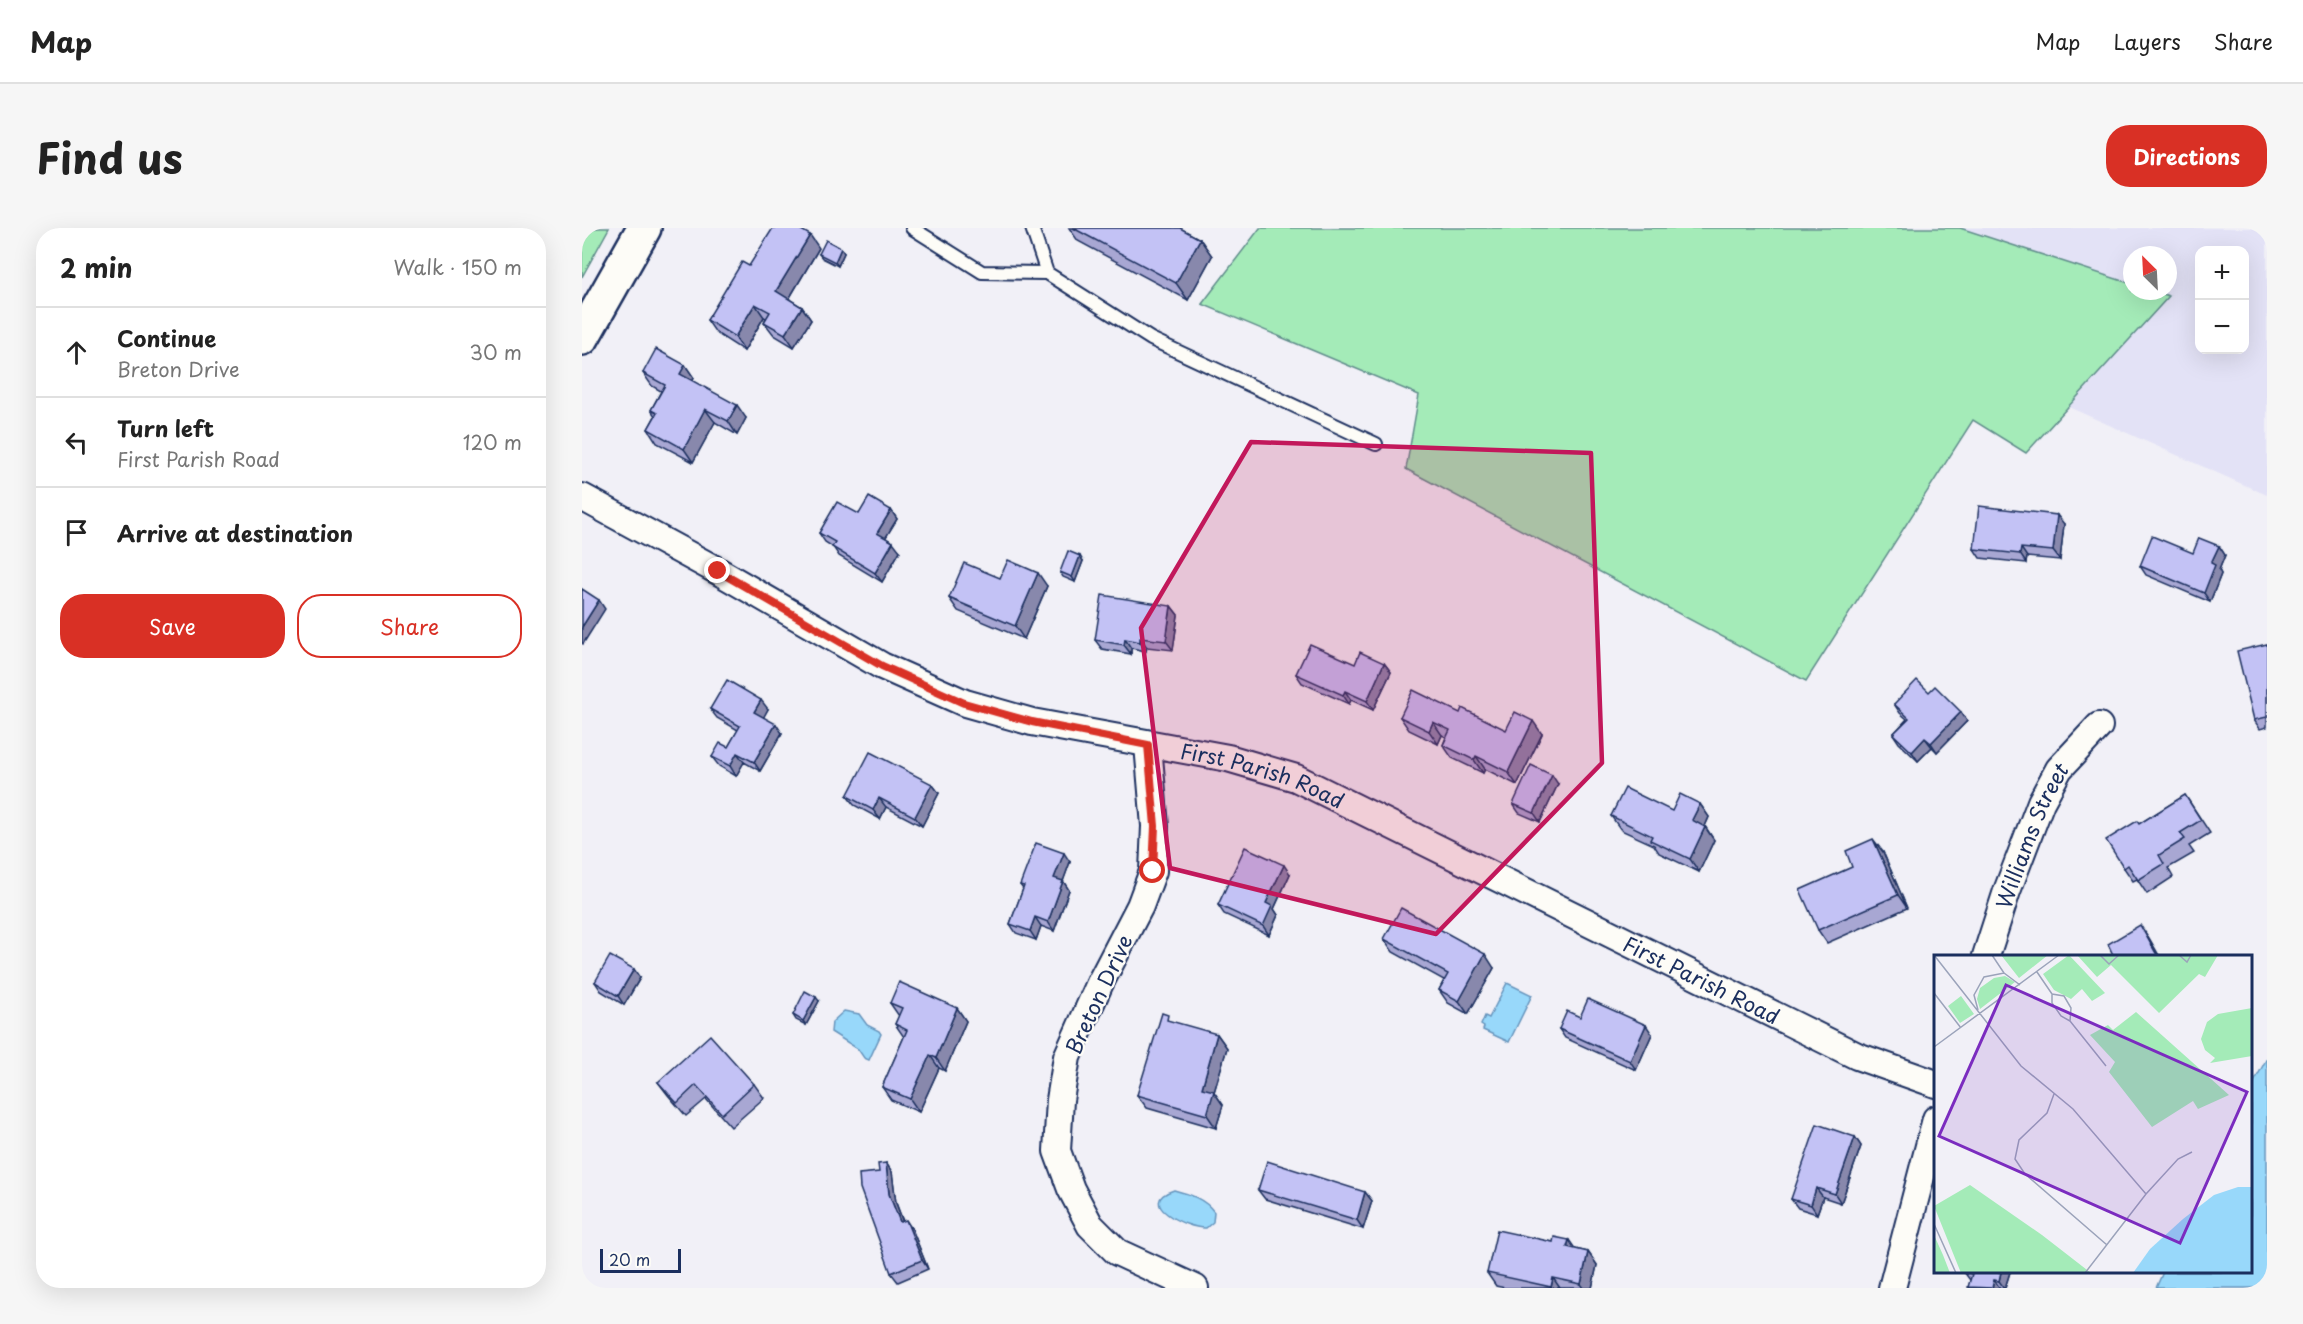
<!DOCTYPE html>
<html lang="en">
<head>
<meta charset="utf-8">
<style>
	:root { --surface:#fff; --page:#f6f6f6; --text:#222; --muted:#767676; --line:#e0e0e0; --accent:#d93025 }
	body { margin:0; font-family:"Playpen Sans",sans-serif; background:var(--page); color:var(--text) }
	.controls { position:absolute; right:18px; top:18px; display:grid; overflow:hidden; border-radius:12px; box-shadow:0 6px 24px #0002 }
	.controls button { width:54px; height:54px; display:grid; place-items:center; padding:0; border:0; border-bottom:2px solid var(--line); background:var(--surface); color:var(--text); font:30px sans-serif }
	.compass { position:absolute; left:1541px; top:18px; width:54px; height:54px; border-radius:50%; background:var(--surface); box-shadow:0 6px 24px #0002; rotate:336deg }
	.scale { position:absolute; left:18px; bottom:15px; width:81px; box-sizing:border-box; padding-left:6px; border:3px solid #1b2f5e; border-top:0; font-size:16px; line-height:21px; white-space:nowrap; color:#1b2f5e; -webkit-text-stroke:4px #fdfcf7; paint-order:stroke }
	.stop { position:absolute; width:18px; height:18px; margin:-14px; border:4px solid #d93025; border-radius:50%; background:#fff }
	.stop.end { background:#d93025; border-color:#fff; box-shadow:0 2px 6px #0008 }
	.list { margin:0; padding:0; list-style:none }
	h2 { display:flex; justify-content:space-between; align-items:center; height:78px; margin:0; padding:0 24px; font-size:26px }
	h2 small { font-size:20px; font-weight:400; color:var(--muted) }
	.list li { display:grid; grid-template-columns:39px 1fr auto; gap:18px; align-items:center; box-sizing:border-box; height:90px; padding:0 24px; border-top:2px solid var(--line) }
	.list b { display:block; font-size:22px; white-space:nowrap }
	.list p { margin:0; font-size:20px; white-space:nowrap; color:var(--muted) }
	.list em { font-size:20px; font-style:normal; color:var(--muted) }
	.actions { display:flex; gap:12px; padding:18px 24px }
	.actions a { flex:1; padding:14px 0; border:2px solid var(--accent); border-radius:24px; text-align:center; font-size:21px; color:var(--accent) }
	.actions .main { background:var(--accent); color:#fff }
	.icon { flex:none; width:33px; height:33px; fill:none; stroke:currentColor; stroke-width:2; stroke-linecap:round; stroke-linejoin:round }
	.map { position:relative; flex:none; width:1685px; height:1060px; overflow:hidden; border-radius:24px }
	header { display:flex; align-items:center; gap:36px; box-sizing:border-box; height:84px; padding:0 30px; background:var(--surface); border-bottom:2px solid var(--line) }
	header strong { font-size:28px }
	nav { display:flex; gap:33px; margin-inline-start:auto; font-size:21px }
	.intro { display:flex; align-items:center; justify-content:space-between; box-sizing:border-box; height:144px; padding:0 36px }
	h1 { margin:0; font-size:42px }
	.button { padding:15px 27px; border-radius:24px; background:var(--accent); color:#fff; font-size:21px; font-weight:700 }
	main { display:flex; gap:36px; padding:0 36px }
	aside { flex:1; background:var(--surface); border-radius:24px; box-shadow:0 6px 24px #0002 }
	.map>svg:first-child { display:block }
</style>
</head>
<body>
<header>
<strong>Map</strong>
<nav><a>Map</a><a>Layers</a><a>Share</a></nav>
</header>
<div class="intro"><h1>Find us</h1><a class="button">Directions</a></div>
<main>
<aside>
<h2>2 min<small>Walk · 150 m</small></h2>
<ul class="list">
<li><svg class="icon" aria-label="ahead" viewBox="0 0 24 24"><path d="M12 20V5M6 11l6-6 6 6"/></svg><div><b>Continue</b><p>Breton Drive</p></div><em>30 m</em></li>
<li><svg class="icon" aria-label="left" viewBox="0 0 24 24"><path d="M17 20v-9H6M10 6l-5 5 5 5"/></svg><div><b>Turn left</b><p>First Parish Road</p></div><em>120 m</em></li>
<li><svg class="icon" aria-label="arrive" viewBox="0 0 24 24"><path d="M6 21V4h12l-3 4 3 4H6"/></svg><div><b>Arrive at destination</b></div></li>
</ul>
<div class="actions"><a class="main">Save</a><a>Share</a></div>
</aside>
<div class="map">
<svg width="1685" height="1060" viewBox="0 0 1685 1060">
	<rect width="100%" height="100%" fill="#f1f0f7"/>
	<filter id="ink" filterUnits="userSpaceOnUse"><feTurbulence type="fractalNoise" baseFrequency=".0167" numOctaves="2"/><feDisplacementMap in="SourceGraphic" scale="12" xChannelSelector="R" yChannelSelector="G"/><feConvolveMatrix kernelMatrix="1 2 1 2 8 2 1 2 1" color-interpolation-filters="sRGB"/></filter>
	<g filter="url(#ink)">
		<path fill="#e3e2f6" fill-rule="evenodd" d="M1091,0H1685V267L1432,155ZM1618,22H1662V122H1618ZM1550,27H1586V63H1550Z"/>
		<g fill="#a4ebb8" stroke="#608d8b" stroke-width="1.5">
			<path d="M0,0H27L0,49Z"/>
			<path d="M678,0H1378L1550,56V63H1572L1587,68L1444,225L1391,192L1224,453L824,241L837,167L620,76Z"/>
		</g>
		<g fill="#98d8fa" stroke="#6694bc" stroke-width="1.5">
			<path d="M925,755L950,767L927,814L901,802L902,799L899,797L903,788L907,790Z"/>
			<path d="M262,783L277,786L285,797L297,803L299,806L287,832L282,830L276,821L249,804L250,794Z"/>
			<path d="M1685,830V1060H1574L1581,1044H1668L1669,860Z"/>
			<path d="M592,962C607,966 623,971 632,984L631,994L624,1000C604,1001 552,975 592,962Z"/>
		</g>
		<g fill="none" stroke-linecap="round" stroke-linejoin="round">
			<defs>
				<g id="lane">
					<path d="M330,0L400,44L465,45"/>
					<path d="M450,0L465,45L569,111L794,216"/>
				</g>
				<g id="street">
					<path id="s1" d="M0,269L136,343L300,438L383,475L450,494L646,530L714,550L1275,828L1354,856"/>
					<path d="M566,517L573,598L571,643L558,678L518,755L485,829L478,872L475,923L489,961L508,997L535,1024L613,1060"/>
					<path id="s2" d="M1404,728L1425,663L1459,574L1477,541L1517,498"/>
					<path d="M1310,1060L1354,891"/>
				</g>
				<path id="secondary" d="M0,110L62,0"/>
			</defs>
			<use href="#lane" stroke="#1b2f5e" stroke-width="16"/>
			<use href="#street" stroke="#1b2f5e" stroke-width="30"/>
			<use href="#secondary" stroke="#1b2f5e" stroke-width="38"/>
			<use href="#lane" stroke="#fdfcf7" stroke-width="12"/>
			<use href="#street" stroke="#fdfcf7" stroke-width="26"/>
			<use href="#secondary" stroke="#fdfcf7" stroke-width="33"/>
		</g>
		<g fill="#a8a7d3" stroke="#1b2f5e" stroke-width="1.5">
			<path d="M487,0H598L618,11L630,28L606,72L496,13Z"/>
			<path d="M237,20L207,71L220,79L229,92L212,119L192,107L182,94L184,90L182,89L162,123L134,105L125,92Z"/>
			<path d="M262,25L256,38L240,30L237,26Z"/>
			<path d="M103,137L112,150L111,153L164,190L155,207L133,194L111,234L75,215L66,201L73,188L69,182L79,163L70,158L61,145Z"/>
			<path d="M309,282L315,291L303,310L318,323L300,354L257,328L251,319L243,314L237,305L277,286Z"/>
			<path d="M1482,296L1478,332L1445,329L1444,335L1398,330L1392,321Z"/>
			<path d="M1637,318L1643,327L1637,342L1639,346L1628,374L1564,347L1558,338Z"/>
			<path d="M501,333L493,354L481,349L478,344Z"/>
			<path d="M418,350L465,358L442,411L376,383L367,370Z"/>
			<path d="M589,378L596,387L591,422L565,419L564,423L549,420V426L520,421L513,412Z"/>
			<path d="M1685,416V499L1678,501L1672,492Z"/>
			<path d="M802,435L809,444L791,482L769,472L767,476L720,455L714,446L773,436Z"/>
			<path d="M1347,464L1385,493L1355,524L1350,519L1336,533L1317,515L1311,506L1325,491L1318,485L1312,476Z"/>
			<path d="M128,481H186L181,489L200,505L178,543L162,534L154,548L137,538L130,529L146,519L156,502L135,490Z"/>
			<path d="M878,485L924,502L960,506L935,557L903,541L901,545L870,530L861,517L864,509L860,507L856,516L827,502L818,489Z"/>
			<path d="M350,556L357,565L340,598L304,579L298,591L272,577L265,568Z"/>
			<path d="M976,556L958,594L937,585L931,576Z"/>
			<path d="M1603,567L1628,605L1607,618L1612,625L1586,640L1591,649L1565,666L1555,651L1551,653L1542,640L1557,596Z"/>
			<path d="M1118,576L1127,589L1123,598L1132,612L1117,644L1077,625L1072,617L1039,602L1029,588L1090,583Z"/>
			<path d="M1301,624L1325,680L1245,715L1236,702L1270,639Z"/>
			<path d="M488,634L481,653L487,662L472,703L459,698L454,712L434,705L428,696L441,661L438,657Z"/>
			<path d="M708,646L692,681L696,687L687,707L642,686L636,677Z"/>
			<path d="M802,711L912,740L886,786L866,775L857,762L862,752L811,724Z"/>
			<path d="M58,750L42,777L19,763L13,754Z"/>
			<path d="M237,773L224,797L214,792L211,787Z"/>
			<path d="M308,775L375,780L384,793L363,843L357,840L337,884L309,872L300,859L322,809L313,796L317,788Z"/>
			<path d="M977,801L1070,806L1054,842L983,810Z"/>
			<path d="M635,806L645,820L632,864L641,877L634,900L565,880L555,867Z"/>
			<path d="M76,854L172,856L182,870L149,899L124,871L104,888L86,867Z"/>
			<path d="M1273,909L1279,918L1259,975L1241,969L1235,986L1216,980L1209,971Z"/>
			<path d="M304,935L310,944L314,975L321,993L330,1001L346,1041L316,1054L309,1045L297,944Z"/>
			<path d="M676,962L783,964L790,973L781,1001L683,971Z"/>
			<path d="M993,1021L1006,1024L1015,1037L1010,1060H923L914,1058L905,1045Z"/>
			<path d="M1382,1044H1428L1423,1060H1387L1388,1052Z"/>
		</g>
		<g fill="#8888ac" stroke="#1b2f5e" stroke-width="1.5">
			<path d="M228,7L237,20L204,76L194,63Z"/>
			<path d="M618,11L630,28L606,72L594,55Z"/>
			<path d="M259,20L262,25L256,38L253,34Z"/>
			<path d="M173,76L182,89L162,123L153,109Z"/>
			<path d="M220,79L229,92L212,119L203,106Z"/>
			<path d="M103,137L112,150L107,159L98,146Z"/>
			<path d="M155,177L164,190L155,207L146,193Z"/>
			<path d="M123,181L133,194L111,234L102,221Z"/>
			<path d="M309,282L315,291L301,314L295,305Z"/>
			<path d="M1475,287L1482,296L1478,332L1471,323Z"/>
			<path d="M311,314L318,323L300,354L293,345Z"/>
			<path d="M1637,318L1643,327L1637,342L1639,346L1628,374L1622,365L1629,335Z"/>
			<path d="M1439,320L1445,329L1444,335L1438,326Z"/>
			<path d="M498,328L501,333L493,354L490,349Z"/>
			<path d="M456,345L465,358L442,411L433,398Z"/>
			<path d="M17,372L23,381L1,416L0,415V399Z"/>
			<path d="M589,378L596,387L591,422L584,413Z"/>
			<path d="M558,410L565,419L564,423L558,414Z"/>
			<path d="M543,411L549,420V426L542,417Z"/>
			<path d="M802,435L809,444L791,482L785,473Z"/>
			<path d="M763,463L769,472L767,476L761,467Z"/>
			<path d="M179,472L186,481L179,494L172,484Z"/>
			<path d="M1379,484L1385,493L1355,524L1349,515Z"/>
			<path d="M951,493L960,506L935,557L926,544Z"/>
			<path d="M851,494L860,507L856,516L847,503Z"/>
			<path d="M194,496L200,505L178,543L172,534Z"/>
			<path d="M1343,510L1350,519L1336,533L1330,524Z"/>
			<path d="M155,525L162,534L154,548L148,538Z"/>
			<path d="M894,528L903,541L901,545L892,532Z"/>
			<path d="M970,547L976,556L958,594L952,585Z"/>
			<path d="M350,556L357,565L340,598L333,589Z"/>
			<path d="M297,570L304,579L298,591L291,582Z"/>
			<path d="M1118,576L1127,589L1120,605L1110,592Z"/>
			<path d="M1123,599L1132,612L1117,644L1108,631Z"/>
			<path d="M1291,611L1301,624L1325,680L1316,667Z"/>
			<path d="M482,625L488,634L479,659L472,650Z"/>
			<path d="M702,637L708,646L692,681L696,687L687,707L681,698L684,675Z"/>
			<path d="M481,653L487,662L472,703L466,694Z"/>
			<path d="M453,689L459,698L454,712L448,703Z"/>
			<path d="M1558,697L1567,710L1578,729H1576Z"/>
			<path d="M903,726L912,740L886,786L877,773Z"/>
			<path d="M52,741L58,750L42,777L36,768Z"/>
			<path d="M234,769L237,773L224,797L221,793Z"/>
			<path d="M375,780L384,793L363,843L354,830Z"/>
			<path d="M1064,797L1070,806L1054,842L1048,833Z"/>
			<path d="M635,806L645,820L632,864L641,877L634,900L625,887L620,860Z"/>
			<path d="M348,827L357,840L337,884L328,871Z"/>
			<path d="M1273,909L1279,918L1259,975L1253,966Z"/>
			<path d="M304,935L310,944L314,975L324,1003L318,994L307,966Z"/>
			<path d="M1234,960L1241,969L1235,986L1229,977Z"/>
			<path d="M783,964L790,973L781,1001L775,992Z"/>
			<path d="M324,992L330,1001L346,1041L340,1032Z"/>
			<path d="M987,1012L996,1025L985,1019Z"/>
			<path d="M1006,1024L1015,1037L1010,1060H1002L999,1056Z"/>
			<path d="M1419,1044H1428L1423,1060H1422L1417,1053Z"/>
			<path d="M971,1050L978,1060H969Z"/>
			<path d="M1412,1052L1418,1060H1410Z"/>
		</g>
		<g fill="#c3c2f5" stroke="#1b2f5e" stroke-width="1.5">
			<path d="M191,0H216L228,7L194,63L220,79L203,106L182,94L188,84L173,76L153,109L125,92L160,34L167,38Z"/>
			<path d="M491,0H598L618,11L594,55Z"/>
			<path d="M244,12L259,20L253,34L237,26Z"/>
			<path d="M74,121L103,137L98,146L155,177L146,193L123,181L102,221L66,201L75,185L69,182L83,157L61,145Z"/>
			<path d="M287,269L309,282L295,305L311,314L293,345L250,319L253,314L237,305L255,274L277,286Z"/>
			<path d="M1397,278L1475,287L1471,323L1439,320L1438,326L1392,321Z"/>
			<path d="M1570,308L1611,325L1617,310L1637,318L1629,335L1633,337L1622,365L1558,338Z"/>
			<path d="M486,323L498,328L490,349L478,344Z"/>
			<path d="M426,332L456,345L433,398L367,370L382,335L418,350Z"/>
			<path d="M0,361L17,372L0,399Z"/>
			<path d="M520,367L589,378L584,413L558,410V414L543,411L542,417L513,412Z"/>
			<path d="M728,416L773,436L778,424L802,435L785,473L763,463L761,467L714,446Z"/>
			<path d="M1685,416V489L1672,492L1655,423Z"/>
			<path d="M145,452L179,472L172,484L194,496L172,534L155,525L148,538L130,529L138,515L146,519L158,498L128,481Z"/>
			<path d="M1335,452L1347,464L1353,458L1379,484L1349,515L1343,510L1330,524L1311,506L1327,490L1312,476Z"/>
			<path d="M831,462L878,485L880,480L924,502L933,484L951,493L926,544L894,528L892,532L861,517L868,502L851,494L847,503L818,489Z"/>
			<path d="M288,524L350,556L333,589L297,570L291,582L265,568Z"/>
			<path d="M949,537L970,547L952,585L931,576Z"/>
			<path d="M1043,560L1090,583L1098,566L1118,576L1110,592L1123,599L1108,631L1068,612L1070,608L1029,588Z"/>
			<path d="M1603,567L1619,592L1598,605L1603,611L1577,627L1582,636L1556,652L1546,637L1542,640L1524,612L1555,593L1557,596Z"/>
			<path d="M1291,611L1316,667L1236,702L1218,662L1270,639L1264,623Z"/>
			<path d="M454,615L482,625L472,650L481,653L466,694L453,689L448,703L428,696L442,658L438,657Z"/>
			<path d="M663,619L702,637L684,675L690,678L681,698L636,677Z"/>
			<path d="M819,680L903,726L877,773L857,762L866,746L802,711Z"/>
			<path d="M1558,697L1576,729H1532L1526,716Z"/>
			<path d="M28,728L52,741L36,768L13,754Z"/>
			<path d="M317,754L375,780L354,830L348,827L328,871L300,859L325,802L313,796L320,780L308,775Z"/>
			<path d="M223,763L234,769L221,793L211,787Z"/>
			<path d="M1006,771L1064,797L1048,833L977,801L985,783L998,789Z"/>
			<path d="M580,785L586,787L585,792L635,806L620,860L632,863L625,887L555,867Z"/>
			<path d="M128,807L172,856L140,886L114,857L95,875L76,854Z"/>
			<path d="M1235,896L1273,909L1253,966L1234,960L1229,977L1209,971Z"/>
			<path d="M685,933L783,964L775,992L676,962Z"/>
			<path d="M304,935L307,966L318,994L324,992L340,1032L309,1045L278,960L277,946L297,944L296,936Z"/>
			<path d="M915,1002L971,1014L972,1009L987,1012L985,1019L1006,1024L999,1056L971,1050L969,1059L905,1045Z"/>
			<path d="M1382,1044H1419L1417,1053L1412,1052L1410,1060L1386,1059L1390,1046Z"/>
		</g>
	</g>
	<g fill="none" stroke-linecap="round" stroke-linejoin="round" filter="url(#ink)">
		<path stroke="#d93025" stroke-width="8" d="M136,343L300,438L382,475L450,494L566,517L573,598L571,643"/>
	</g>
	<path fill="#c2185b" fill-opacity="0.2" stroke="#c2185b" stroke-width="4.5" stroke-linejoin="round" d="M669,214L1009,225L1020,535L854,706L588,640L559,400Z"/>
	<g text-anchor="middle" dominant-baseline="central" stroke-width="4.5" stroke-linejoin="round" paint-order="stroke">
		<g font-size="21" fill="#1b2f5e" stroke="#fdfcf7">
			<text stroke="none"><textPath href="#s1" startOffset="742">First Parish Road</textPath></text>
			<text stroke="none"><textPath href="#s2" startOffset="129">Williams Street</textPath></text>
			<text stroke="none"><textPath href="#s1" startOffset="1228">First Parish Road</textPath></text>
			<text transform="translate(516 766) rotate(-65)">Breton Drive</text>
		</g>
	</g>
	<g transform="translate(1352 727)">
		<rect width="318" height="318" fill="#f1f0f7"/>
		<path d="M67,0H114L85,23ZM135,0L171,38L158,46L148,34L137,44L120,35L109,19ZM143,0H284L271,22L265,19L225,58L177,10L163,22ZM71,21L81,27L46,54L43,44L46,33L60,23ZM27,41L40,59L26,68L14,51ZM318,53V101L276,108L281,103L271,95L267,84L273,67L284,59ZM202,57L295,140L264,154L259,146L218,172L175,117L181,107L156,80L174,70L179,75ZM36,230L108,280L157,318H27L0,251ZM0,280L9,300L16,318H0Z" fill="#a4ebb8"/>
		<path d="M304,232H318V318H199L216,294L249,264L280,240Z" fill="#98d8fa"/>
		<path fill="none" stroke="#9ba3ba" stroke-width="1.5" d="M0,0L87,111L139,154L212,239M58,0L70,18M166,0L175,9L185,0M245,0L253,7L257,0M103,17L118,39L130,41L137,53L136,66L172,111M0,38L27,73M118,39V48L127,61L136,66M44,55L40,40L50,22L70,18L86,30M0,92L125,0M120,139L113,158L85,185L81,204L91,219L173,290M0,269L22,318M151,318L212,239L244,204L258,197"/>
		<path fill="#7b2cbf" fill-opacity="0.15" stroke="#7b2cbf" stroke-width="3" d="M72,30L313,137L246,288L5,181Z"/>
		<rect width="318" height="318" fill="none" stroke="#1b2f5e" stroke-width="3"/>
	</g>
</svg>
<div class="controls">
<button>+</button>
<button>−</button>
</div>
<svg class="compass" viewBox="-18 -18 36 36"><path d="M0-13l5 13h-10z" fill="#e53935"/><path d="M0 13l5-13h-10z" fill="#767676"/></svg>
<div class="scale">20 m</div>
<div class="stop" style="left:571px;top:643px"></div>
<div class="stop end" style="left:136px;top:343px"></div>
</div>
</main>
</body>
</html>
